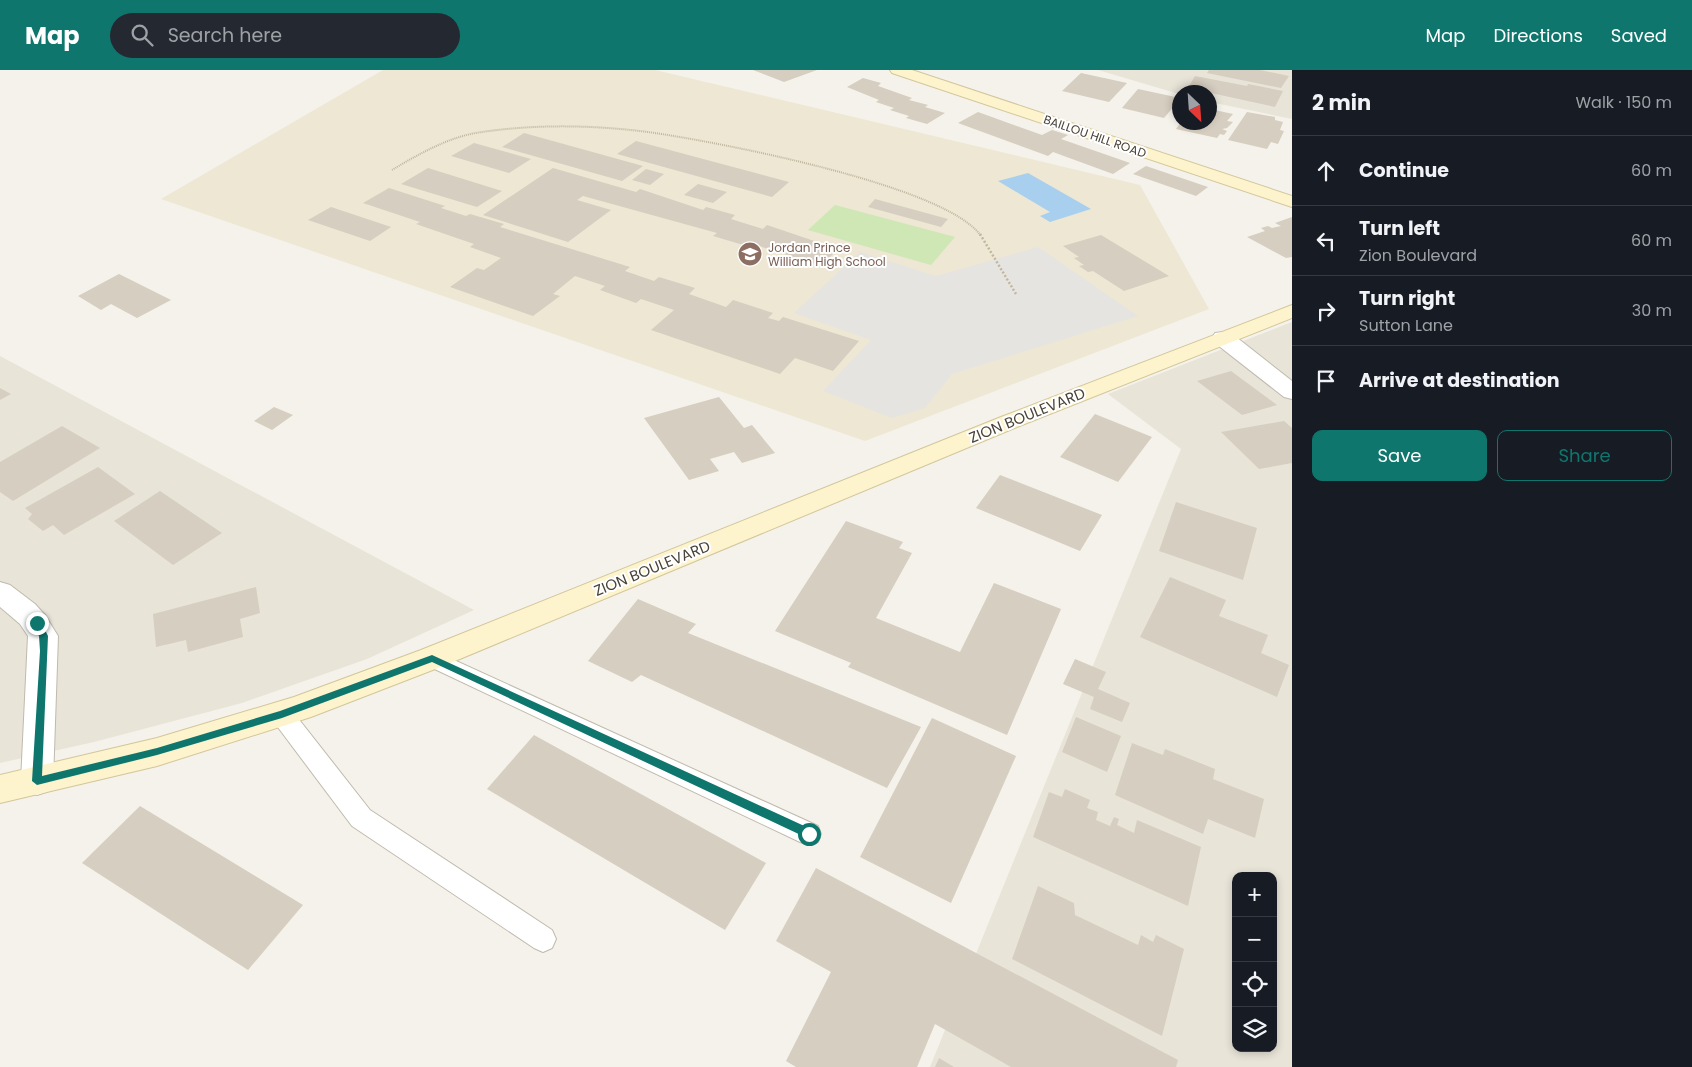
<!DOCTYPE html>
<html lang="en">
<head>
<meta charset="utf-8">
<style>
	:root { --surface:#171b24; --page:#242831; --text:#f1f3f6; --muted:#9ea1a6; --line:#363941; --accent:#0f766e }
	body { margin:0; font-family:Poppins,sans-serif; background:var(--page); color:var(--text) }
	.controls { position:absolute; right:15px; bottom:15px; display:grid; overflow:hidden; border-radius:10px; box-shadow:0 2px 8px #0003 }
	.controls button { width:45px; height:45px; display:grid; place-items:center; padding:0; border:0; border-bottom:1px solid var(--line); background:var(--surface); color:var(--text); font:25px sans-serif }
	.compass { position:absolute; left:1172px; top:15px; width:45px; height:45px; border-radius:50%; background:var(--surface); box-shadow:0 2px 8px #0003; rotate:155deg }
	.stop { position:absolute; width:15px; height:15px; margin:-11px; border:4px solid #0f766e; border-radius:50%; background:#fff }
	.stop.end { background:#0f766e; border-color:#fff; box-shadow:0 1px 5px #0008 }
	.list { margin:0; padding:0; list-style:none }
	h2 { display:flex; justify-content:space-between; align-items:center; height:65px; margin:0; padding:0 20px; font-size:21px }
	h2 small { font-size:16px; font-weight:400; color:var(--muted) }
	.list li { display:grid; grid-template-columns:32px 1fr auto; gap:15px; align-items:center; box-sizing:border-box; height:70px; padding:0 20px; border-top:1px solid var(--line) }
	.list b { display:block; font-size:19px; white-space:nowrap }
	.list p { margin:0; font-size:16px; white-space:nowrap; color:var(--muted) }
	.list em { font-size:16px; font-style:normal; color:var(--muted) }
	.actions { display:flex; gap:10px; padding:15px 20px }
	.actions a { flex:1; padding:11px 0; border:1px solid var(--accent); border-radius:10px; text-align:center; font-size:18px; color:var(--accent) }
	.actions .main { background:var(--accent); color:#fff }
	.icon { flex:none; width:28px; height:28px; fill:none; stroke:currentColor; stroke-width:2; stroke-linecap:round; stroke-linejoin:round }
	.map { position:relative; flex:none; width:1292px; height:997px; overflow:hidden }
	header { display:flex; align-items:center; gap:30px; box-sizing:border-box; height:70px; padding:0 25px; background:var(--accent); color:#fff }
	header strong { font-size:24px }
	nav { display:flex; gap:28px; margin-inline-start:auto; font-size:18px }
	.search { width:350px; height:45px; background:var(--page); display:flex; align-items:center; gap:12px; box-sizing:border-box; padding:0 18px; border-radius:28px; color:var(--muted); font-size:19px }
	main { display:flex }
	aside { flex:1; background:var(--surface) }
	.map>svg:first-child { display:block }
</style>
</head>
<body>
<header>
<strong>Map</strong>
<div class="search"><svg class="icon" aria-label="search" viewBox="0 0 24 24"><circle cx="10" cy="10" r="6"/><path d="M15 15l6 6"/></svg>Search here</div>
<nav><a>Map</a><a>Directions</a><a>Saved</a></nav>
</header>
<main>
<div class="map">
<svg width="1292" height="997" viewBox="0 0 1292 997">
	<rect width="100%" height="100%" fill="#f4f2ea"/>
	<g fill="#e8e4d8" fill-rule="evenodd">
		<path d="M1098,0H1292V49L1210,32V22H1180L1179,24Z"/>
		<path d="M1292,252V997H930L1181,379L1108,324ZM1236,806H1273V978H1236Z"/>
		<path d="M0,286L474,540L367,589L242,633L94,672L0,693Z"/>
	</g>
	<path fill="#ede7d4" d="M383,0H655L1140,115L1209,239L865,371L161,129Z"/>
	<path fill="#cee7b4" d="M835,135L955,167L931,195L808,160Z"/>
	<path fill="#e6e4e1" d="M1038,177L1138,246L952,304L925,338L892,348L823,321L871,270L794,243L860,182L936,206Z"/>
	<path fill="#a9cfee" d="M1028,103L1091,139L1050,152L1040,146L1050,142L998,111Z"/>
	<g fill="#d6cec0">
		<path d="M753,0H817L784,12Z"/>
		<path d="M1209,0H1260L1289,6L1281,18L1207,3Z"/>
		<path d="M1081,3L1127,13L1109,32L1062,21Z"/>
		<path d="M1195,6L1247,16L1248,14L1283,21L1275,37L1188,18Z"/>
		<path d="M863,8L881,13L878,16L912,28L909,30L928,35L925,37L945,43L927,54L906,48L909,46L890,40L894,38L876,32L879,30L847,17Z"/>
		<path d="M1138,19L1180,28V29L1164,48L1122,38Z"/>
		<path d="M1210,39L1233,44L1227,51L1233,52L1227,58L1222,59L1227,61L1224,65L1220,64L1217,68L1176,59L1181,52H1210Z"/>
		<path d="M978,42L1042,65L1052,60L1068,65L1061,69L1130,93L1113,104L1053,82L1048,86L958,53Z"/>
		<path d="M1247,42L1275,47V50L1283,52L1280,60L1284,61L1278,74L1271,72L1267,79L1228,70Z"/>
		<path d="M524,63L643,96L622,111L502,77Z"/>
		<path d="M636,71L789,112L772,127L617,84Z"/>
		<path d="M474,73L531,89L509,103L451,86Z"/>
		<path d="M1146,96L1208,117L1196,126L1133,104Z"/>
		<path d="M428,98L502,121L477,137L401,114Z"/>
		<path d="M553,98L636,122L640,119L703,140L706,137L735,145L731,149L763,159L767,155L838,179L821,196L753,174L750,177L713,166L717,163L583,126L577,130L611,140L568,172L483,145Z"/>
		<path d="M646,99L664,104L650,115L632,110Z"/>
		<path d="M698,114L727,122L713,133L684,125Z"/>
		<path d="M389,118L445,136L441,138L466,146L470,144L504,154L500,157L630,197L625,201L654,211L659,207L695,218L689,224L726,237L733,230L773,243L768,248L779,251L783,247L859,271L833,301L795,288L780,304L651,260L674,240L641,229L636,233L600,220L605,216L575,206L553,224L560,226L533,246L450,217L477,198L484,200L501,188L470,177L474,174L416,154L420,152L363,133Z"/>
		<path d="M875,129L948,149L941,157L868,137Z"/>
		<path d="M331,137L391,157L370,171L308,150Z"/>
		<path d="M1292,147V187L1286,188L1247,167L1265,161L1261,158L1268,156L1272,158L1281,156L1275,153Z"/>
		<path d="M1101,165L1169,206L1124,221L1093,201L1088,202L1079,196L1084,195L1074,188L1079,187L1063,176Z"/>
		<path d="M119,204L171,230L137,248L111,234L101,240L78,226Z"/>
		<path d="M1231,301L1277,335L1242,345L1197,311Z"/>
		<path d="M0,318L11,324L0,330Z"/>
		<path d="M719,327L744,358L752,355L775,383L742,393L734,382L710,389L719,401L689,410L644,348Z"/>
		<path d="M274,337L293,345L272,360L254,351Z"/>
		<path d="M1095,344L1152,367L1118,412L1060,387Z"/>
		<path d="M1284,351L1292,358V393L1259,399L1221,362Z"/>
		<path d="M62,356L100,378L13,431L0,422V392Z"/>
		<path d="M98,397L135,424L64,465L53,455L43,461L28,449L32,444L25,438Z"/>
		<path d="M1000,405L1102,445L1080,481L976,438Z"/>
		<path d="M160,421L222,463L173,495L114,451Z"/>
		<path d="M1176,432L1257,458L1243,510L1159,481Z"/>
		<path d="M846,451L903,472L899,478L912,483L876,548L960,582L994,513L1061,539L1007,665L848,597L851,593L775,561Z"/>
		<path d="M1170,507L1226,530L1219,546L1268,565L1261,583L1289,595L1277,627L1140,567Z"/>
		<path d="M256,517L260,543L240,549L243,567L188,582L186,570L156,577L153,544Z"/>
		<path d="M638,529L696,554L688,563L921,657L887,718L641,605L632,612L588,591Z"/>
		<path d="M1075,589L1106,602L1098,619L1130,633L1122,652L1090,639L1094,627L1063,614Z"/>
		<path d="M1076,647L1121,666L1107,702L1062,682Z"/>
		<path d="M932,648L1016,686L951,833L860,787Z"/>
		<path d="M534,665L766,793L725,860L487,719Z"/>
		<path d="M1132,673L1163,685L1165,679L1215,699L1213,709L1264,729L1255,768L1208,749L1203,764L1115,725Z"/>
		<path d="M1065,719L1090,730L1087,738L1098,742L1096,750L1110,756L1114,747L1119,749L1117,755L1134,763L1137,750L1201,777L1188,836L1033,767L1049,722L1062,727Z"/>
		<path d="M140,736L303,835L248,900L82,793Z"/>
		<path d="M816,798L1178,990L1176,997H1011L935,954L917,997H796L786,991L831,902L776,871Z"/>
		<path d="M1038,816L1074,833L1075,845L1138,875L1141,865L1153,872L1156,865L1184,879L1162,966L1012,889Z"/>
		<path d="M939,988L954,997H935Z"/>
	</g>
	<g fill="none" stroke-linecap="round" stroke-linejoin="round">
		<defs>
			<g id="lane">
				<path d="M432,580L818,756L821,764L818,772L809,775L800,772L424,594L421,588L424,582Z"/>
				<path d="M282,636L290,638L370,740L552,860L556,869L552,878L543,882L534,878L352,756L274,652L271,645L274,638Z"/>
			</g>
			<g id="street">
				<path d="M1223,262L1231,263L1292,311V329L1284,327L1215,273L1212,268L1215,263Z"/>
				<path d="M0,512L10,515L35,534L45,545L58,566L53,711L49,721L37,725L25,721L21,711L28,566L20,554L0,537Z"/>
			</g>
			<g id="secondary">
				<path d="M890,0H912L1292,126V137L892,3Z"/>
				<path d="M1292,235V248L1017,357L443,596L311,647L157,696L0,733V705L157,668L294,627L421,580L1001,347Z"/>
			</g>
		</defs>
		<use href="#lane" stroke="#c0baad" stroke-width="2"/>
		<use href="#street" stroke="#c0baad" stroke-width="2"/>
		<use href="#secondary" stroke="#d2c69b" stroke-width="2"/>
		<path stroke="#c1b69e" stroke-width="2" stroke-dasharray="1 1" stroke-linecap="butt" d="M392,100C419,84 450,66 482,62C536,54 594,55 648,62C713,71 946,115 981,166"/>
		<path stroke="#c1b69e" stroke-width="2.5" stroke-dasharray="2 2" stroke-linecap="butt" d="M980,164L1016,224"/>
		<use href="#lane" fill="#fff" fill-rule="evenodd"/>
		<use href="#street" fill="#fff" fill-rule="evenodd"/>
		<use href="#secondary" fill="#fdf3cc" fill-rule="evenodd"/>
	</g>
	<path fill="#0f766e" d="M34,550H40L48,566L42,706L157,678L280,641L432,585L813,760L814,764L813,767H805L432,592L282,648L157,685L37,715L32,711L40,581L39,566L33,553Z"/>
	<defs>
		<symbol id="school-disc" viewBox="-11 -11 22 22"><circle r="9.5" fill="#8d6e63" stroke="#fff"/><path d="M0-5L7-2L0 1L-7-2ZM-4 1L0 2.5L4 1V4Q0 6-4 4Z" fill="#fff"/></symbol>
	</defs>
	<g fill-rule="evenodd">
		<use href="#school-disc" x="736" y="170" width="28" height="28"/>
	</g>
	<g text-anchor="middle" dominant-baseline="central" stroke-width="4" stroke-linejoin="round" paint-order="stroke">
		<g font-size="12" fill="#484238" stroke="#fff">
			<text transform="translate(1095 66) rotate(19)">BAILLOU HILL ROAD</text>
		</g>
		<g font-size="12" fill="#785e54" stroke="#fff" text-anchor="start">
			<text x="768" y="177">Jordan Prince<tspan x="768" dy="14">William High School</tspan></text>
		</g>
		<g font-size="15" fill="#484238" stroke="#fff">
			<text transform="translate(1027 345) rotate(-22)">ZION BOULEVARD</text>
			<text transform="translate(652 498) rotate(-22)">ZION BOULEVARD</text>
		</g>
	</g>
</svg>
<div class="controls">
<button>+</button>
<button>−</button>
<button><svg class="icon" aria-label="locate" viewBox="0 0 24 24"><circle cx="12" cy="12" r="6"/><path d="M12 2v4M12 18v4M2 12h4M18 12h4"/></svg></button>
<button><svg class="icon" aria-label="layers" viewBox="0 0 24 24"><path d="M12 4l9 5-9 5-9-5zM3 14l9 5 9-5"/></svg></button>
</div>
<svg class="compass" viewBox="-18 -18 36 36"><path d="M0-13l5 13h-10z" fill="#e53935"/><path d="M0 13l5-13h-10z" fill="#9ea1a6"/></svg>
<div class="stop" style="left:809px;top:764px"></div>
<div class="stop end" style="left:37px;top:553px"></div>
</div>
<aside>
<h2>2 min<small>Walk · 150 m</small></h2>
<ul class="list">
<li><svg class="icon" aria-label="ahead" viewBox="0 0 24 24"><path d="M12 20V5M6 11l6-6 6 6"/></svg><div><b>Continue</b></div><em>60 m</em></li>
<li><svg class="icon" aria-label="left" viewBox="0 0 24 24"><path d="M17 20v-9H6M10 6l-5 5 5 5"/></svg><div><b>Turn left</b><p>Zion Boulevard</p></div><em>60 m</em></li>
<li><svg class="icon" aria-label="right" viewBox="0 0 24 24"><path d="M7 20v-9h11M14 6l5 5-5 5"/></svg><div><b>Turn right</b><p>Sutton Lane</p></div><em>30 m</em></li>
<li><svg class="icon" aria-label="arrive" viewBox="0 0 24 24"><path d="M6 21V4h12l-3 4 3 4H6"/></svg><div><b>Arrive at destination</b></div></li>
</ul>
<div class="actions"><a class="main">Save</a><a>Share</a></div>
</aside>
</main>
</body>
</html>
